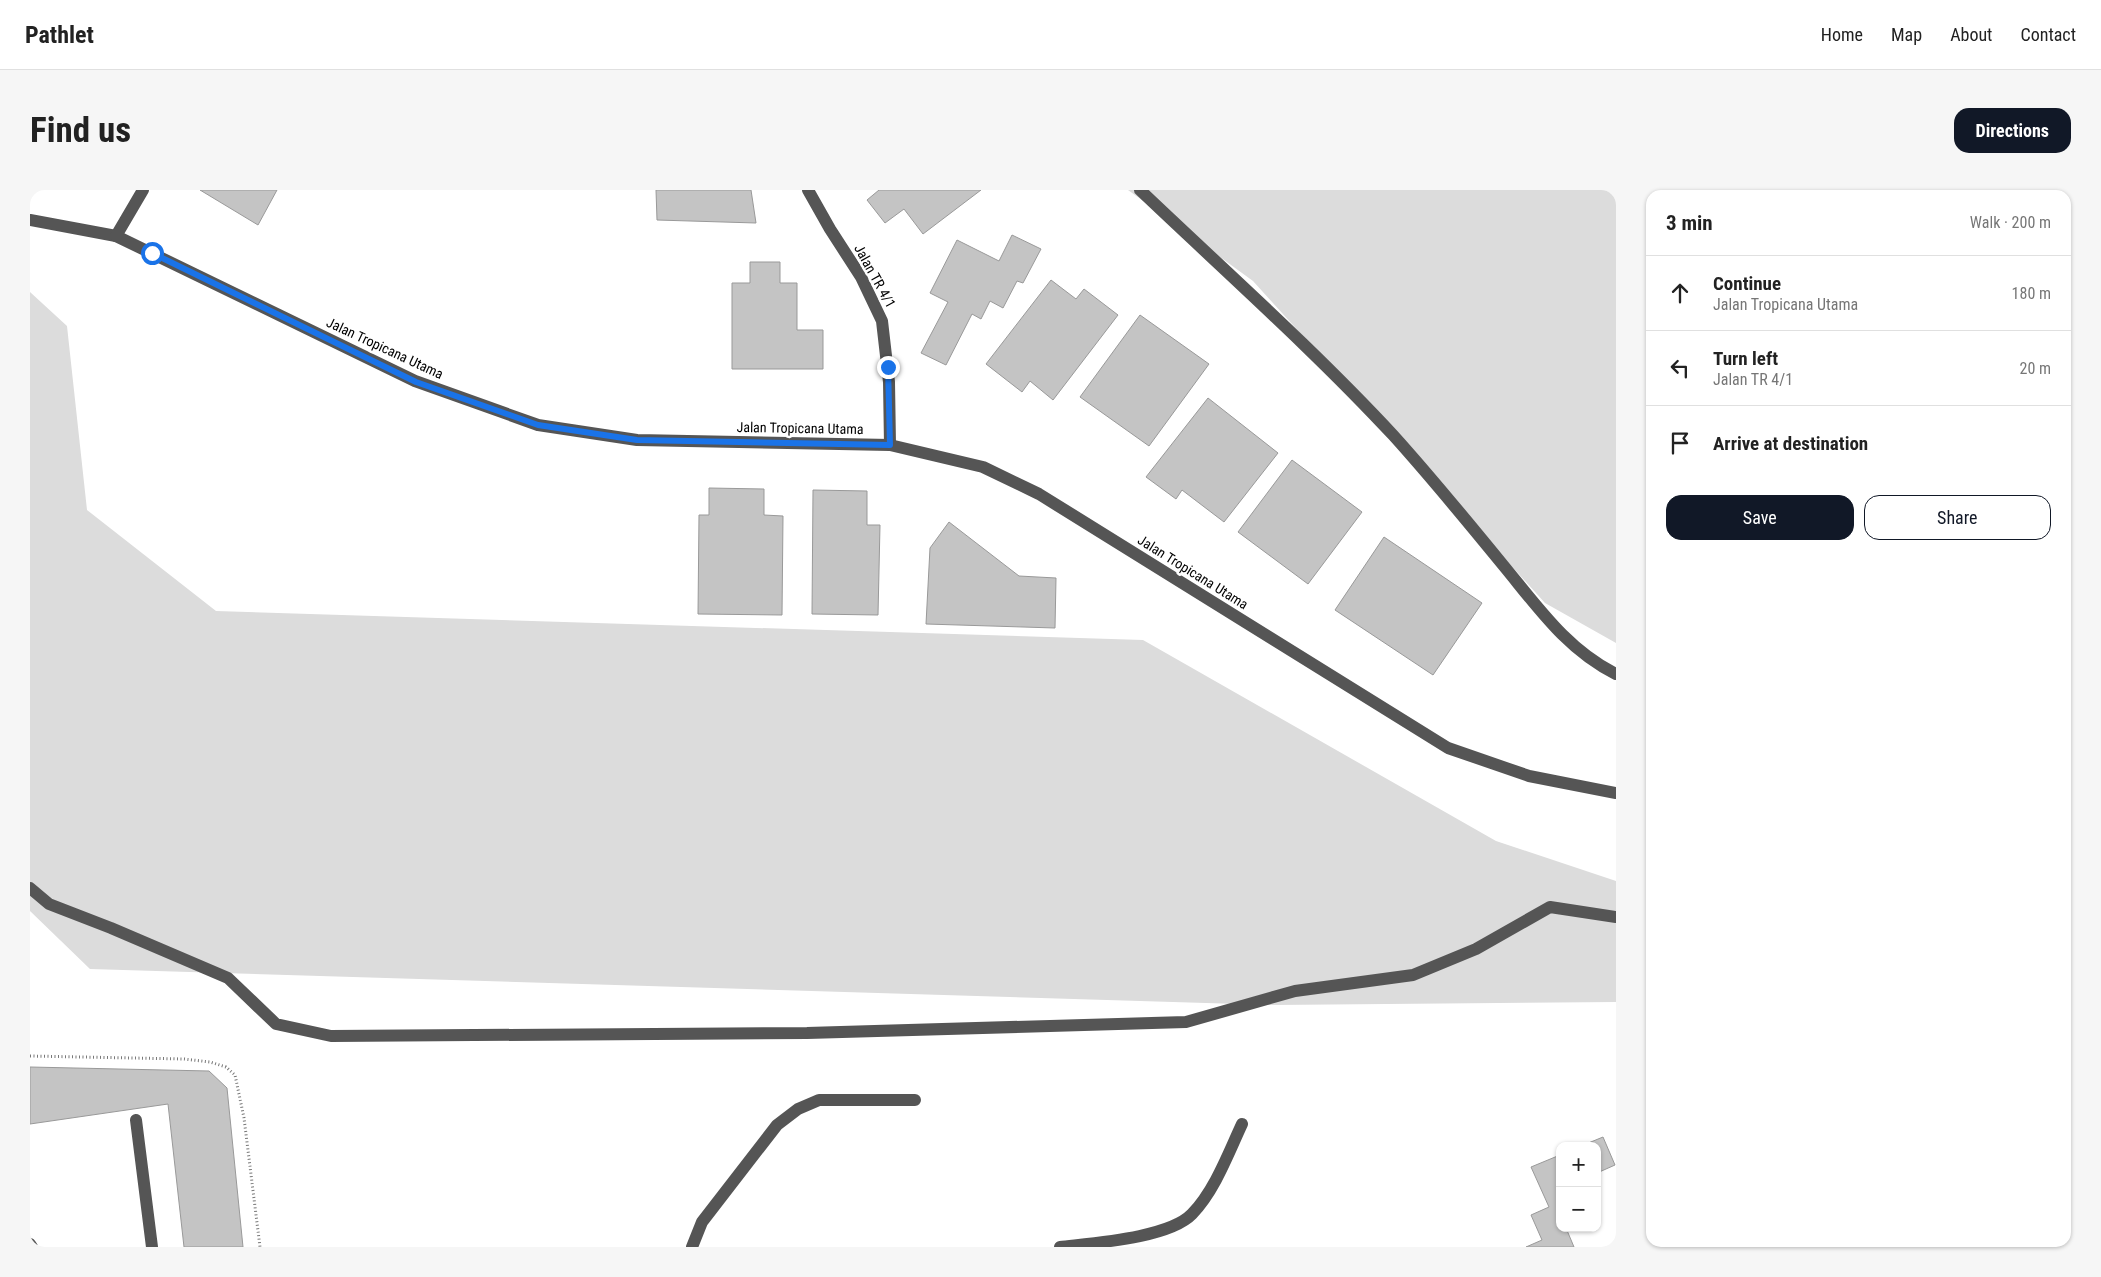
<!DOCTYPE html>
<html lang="en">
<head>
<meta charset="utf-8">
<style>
	:root { --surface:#fff; --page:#f6f6f6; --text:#222; --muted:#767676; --line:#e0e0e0; --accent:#111827 }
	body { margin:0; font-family:"Roboto Condensed",sans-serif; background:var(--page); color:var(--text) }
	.controls { position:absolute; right:15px; bottom:15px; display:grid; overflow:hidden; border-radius:10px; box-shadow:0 1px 4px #0004 }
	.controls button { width:45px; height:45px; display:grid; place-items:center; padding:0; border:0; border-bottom:1px solid var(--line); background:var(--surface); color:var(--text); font:25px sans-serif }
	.stop { position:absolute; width:15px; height:15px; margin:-11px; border:4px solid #1a73e8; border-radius:50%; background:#fff }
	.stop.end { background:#1a73e8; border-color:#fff; box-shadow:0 1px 5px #0008 }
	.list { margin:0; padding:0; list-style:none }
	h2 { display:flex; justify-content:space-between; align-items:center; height:65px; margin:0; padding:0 20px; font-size:21px }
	h2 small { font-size:16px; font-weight:400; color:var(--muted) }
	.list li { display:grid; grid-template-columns:32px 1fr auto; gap:15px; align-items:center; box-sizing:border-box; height:75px; padding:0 20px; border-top:1px solid var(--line) }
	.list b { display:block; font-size:19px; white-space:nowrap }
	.list p { margin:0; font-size:16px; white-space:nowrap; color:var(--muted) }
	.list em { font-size:16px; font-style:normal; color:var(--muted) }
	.actions { display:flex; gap:10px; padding:15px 20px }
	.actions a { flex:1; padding:11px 0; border:1px solid var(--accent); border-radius:15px; text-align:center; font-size:18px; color:var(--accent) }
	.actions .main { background:var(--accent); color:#fff }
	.icon { flex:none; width:28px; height:28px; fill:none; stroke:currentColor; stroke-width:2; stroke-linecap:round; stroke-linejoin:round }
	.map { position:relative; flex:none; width:1586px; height:1057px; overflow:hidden; border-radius:15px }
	header { display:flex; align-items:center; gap:30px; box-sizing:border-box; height:70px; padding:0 25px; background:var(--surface); border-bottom:1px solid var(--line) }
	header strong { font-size:24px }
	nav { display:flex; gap:28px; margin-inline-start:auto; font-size:18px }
	.intro { display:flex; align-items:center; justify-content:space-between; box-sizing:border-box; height:120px; padding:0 30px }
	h1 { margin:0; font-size:35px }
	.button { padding:12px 22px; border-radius:15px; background:var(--accent); color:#fff; font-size:18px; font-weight:700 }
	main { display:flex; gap:30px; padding:0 30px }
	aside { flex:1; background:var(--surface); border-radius:15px; box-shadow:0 1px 4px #0004 }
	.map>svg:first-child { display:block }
</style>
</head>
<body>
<header>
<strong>Pathlet</strong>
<nav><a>Home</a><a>Map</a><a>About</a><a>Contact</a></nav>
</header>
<div class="intro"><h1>Find us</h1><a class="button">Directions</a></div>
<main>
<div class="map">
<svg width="1586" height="1057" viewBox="0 0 1586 1057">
	<rect width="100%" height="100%" fill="#fff"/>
	<g fill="#dcdcdc">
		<path d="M1098,0H1586V453L1515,413L1223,91Z"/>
		<path d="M0,102L37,136L57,320L186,421L1113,450L1466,651L1586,691V812L1244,815L60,779L0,721Z"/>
	</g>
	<g fill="#c4c4c4" stroke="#999">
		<path d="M170,0H247L228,35Z"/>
		<path d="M626,0H721L726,33L627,30Z"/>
		<path d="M849,0H951L893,44L874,19L855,33L837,10Z"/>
		<path d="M982,45L1011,59L993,93L987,91L973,118L960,111L951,129L942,124L916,175L891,163L918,112L900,103L927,50L969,71Z"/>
		<path d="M720,72H750V93H767V140H793V179H702V93H720Z"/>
		<path d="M1021,90L1046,109L1054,99L1088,125L1023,210L1000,191L992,202L956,174Z"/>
		<path d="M1110,125L1179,174L1119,256L1050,207Z"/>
		<path d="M1178,208L1248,263L1194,332L1152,300L1146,309L1116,287Z"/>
		<path d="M1262,270L1332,322L1278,394L1208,342Z"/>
		<path d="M679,298L734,299V325L753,326L752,425L668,424L669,325H679Z"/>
		<path d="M783,300L837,301V335H850L848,425L782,424Z"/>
		<path d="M919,332L989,386L1026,388L1025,438L896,434L900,358Z"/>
		<path d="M1354,347L1452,413L1403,485L1305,420Z"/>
		<path d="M0,877L179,881L197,898L213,1057H154L138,914L0,934Z"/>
		<path d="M1573,947L1585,975L1567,983V956H1551Z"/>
		<path d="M1530,965V1038H1536L1544,1057H1496L1512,1050L1501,1025L1519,1017L1501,977Z"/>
	</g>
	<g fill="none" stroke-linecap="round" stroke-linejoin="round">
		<path stroke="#777" stroke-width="3" stroke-dasharray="1 2.5" stroke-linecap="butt" d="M0,866L154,869L180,872L196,877L205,885L214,928L230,1057"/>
		<g stroke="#555" stroke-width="12">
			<path d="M778,0L800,39L831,87L852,131L859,192L860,255"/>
			<path d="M1110,0C1195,81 1283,159 1363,245C1401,287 1437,331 1473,375C1507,416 1537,460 1586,484"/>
			<path d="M0,30L86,46L385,191L508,235L607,250L860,255L953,277L1009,304L1418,558L1499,586L1586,603"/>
			<path d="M86,46L113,0"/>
			<path d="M0,698L19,714L81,738L198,788L246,834L301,846L777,843L1156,832L1265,801L1383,785L1446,759L1520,717L1586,727"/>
			<path d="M106,930L122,1057"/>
			<path d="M0,1054L2,1057"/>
			<path d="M662,1057L672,1032L747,935L768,919L789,910H885"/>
			<path d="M1030,1057C1063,1053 1139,1048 1162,1024C1185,1000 1198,964 1212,934"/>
		</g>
	</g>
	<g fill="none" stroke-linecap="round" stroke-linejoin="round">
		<path stroke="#1a73e8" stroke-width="6" d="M122,63L386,192L508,235L607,250L860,255L858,177"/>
	</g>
	<g text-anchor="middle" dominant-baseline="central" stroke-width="5" stroke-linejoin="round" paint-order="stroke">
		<g font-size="14" fill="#000" stroke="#fff">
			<text transform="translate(845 86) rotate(61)">Jalan TR 4/1</text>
			<text transform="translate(355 158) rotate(25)">Jalan Tropicana Utama</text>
			<text transform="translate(770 238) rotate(1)">Jalan Tropicana Utama</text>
			<text transform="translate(1163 382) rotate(32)">Jalan Tropicana Utama</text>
		</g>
	</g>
</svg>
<div class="controls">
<button>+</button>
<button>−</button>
</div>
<div class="stop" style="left:122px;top:63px"></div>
<div class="stop end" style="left:858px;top:177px"></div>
</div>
<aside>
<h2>3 min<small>Walk · 200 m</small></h2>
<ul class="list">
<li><svg class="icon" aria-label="ahead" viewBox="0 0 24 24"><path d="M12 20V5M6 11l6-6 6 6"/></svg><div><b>Continue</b><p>Jalan Tropicana Utama</p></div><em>180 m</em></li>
<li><svg class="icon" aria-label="left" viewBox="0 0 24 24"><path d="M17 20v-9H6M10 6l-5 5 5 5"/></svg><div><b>Turn left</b><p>Jalan TR 4/1</p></div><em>20 m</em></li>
<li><svg class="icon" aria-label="arrive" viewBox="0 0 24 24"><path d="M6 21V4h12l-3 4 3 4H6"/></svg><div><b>Arrive at destination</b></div></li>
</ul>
<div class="actions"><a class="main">Save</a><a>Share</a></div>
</aside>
</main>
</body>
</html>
